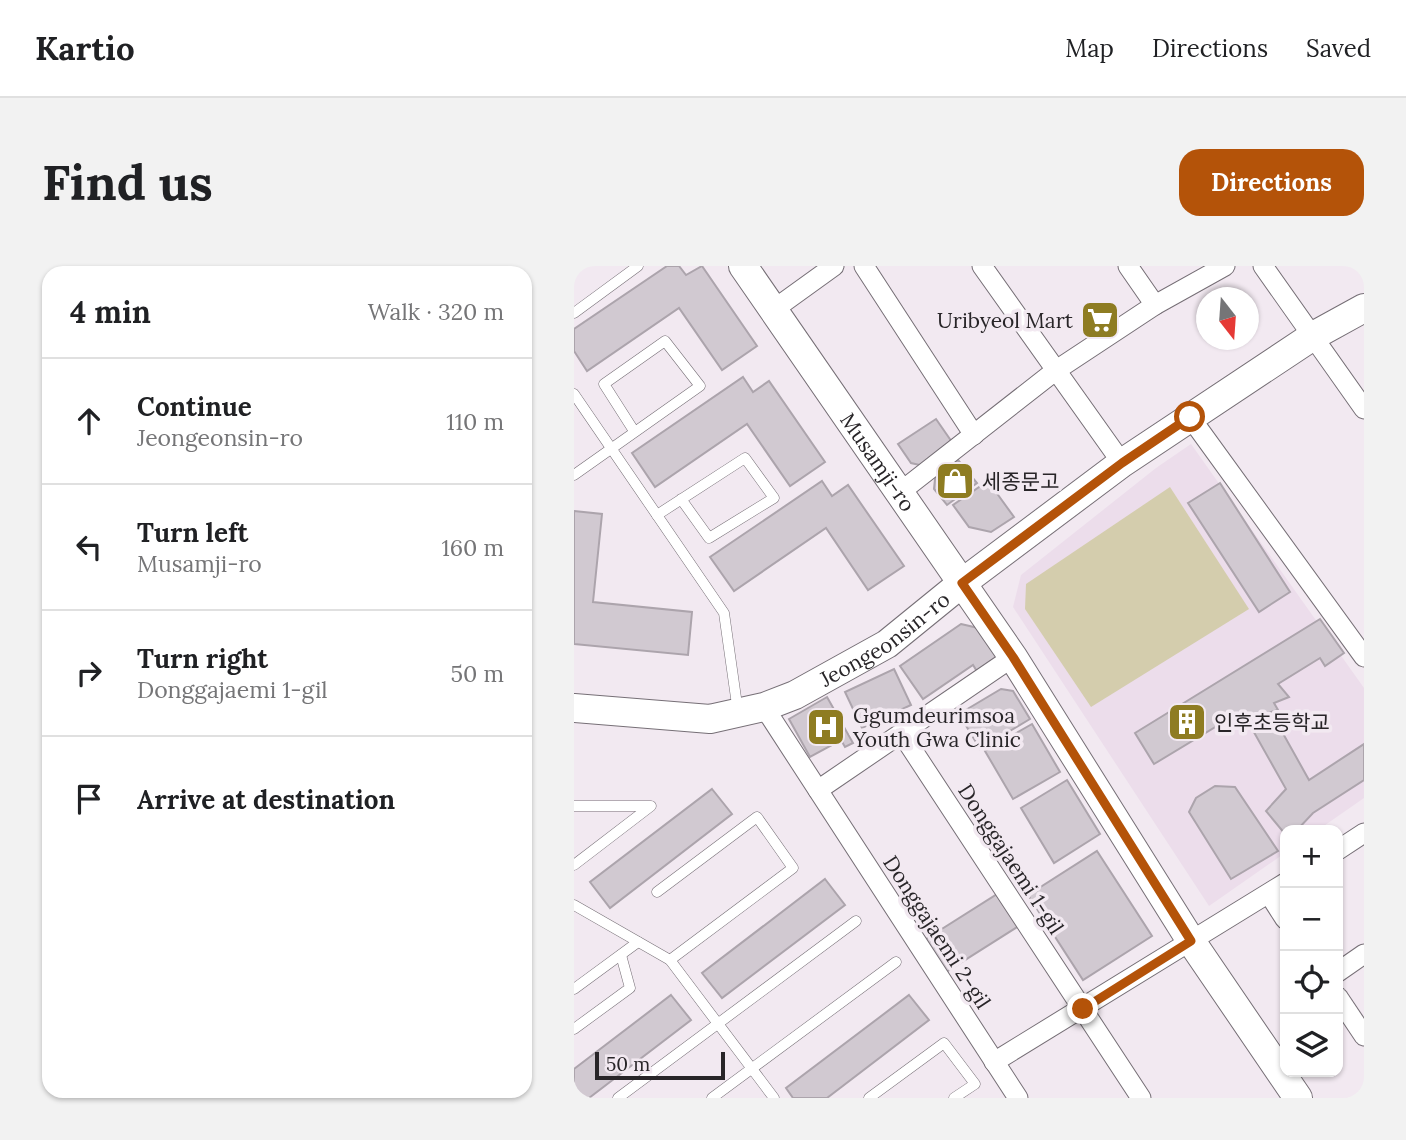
<!DOCTYPE html>
<html lang="en">
<head>
<meta charset="utf-8">
<style>
	:root { --surface:#fff; --page:#f2f2f2; --text:#202124; --muted:#757577; --line:#e0e0e0; --accent:#b45309 }
	body { margin:0; font-family:Lora,"Noto Sans KR",serif; background:var(--page); color:var(--text) }
	.controls { position:absolute; right:21px; bottom:21px; display:grid; overflow:hidden; border-radius:14px; box-shadow:0 2px 5px #0004 }
	.controls button { width:63px; height:63px; display:grid; place-items:center; padding:0; border:0; border-bottom:2px solid var(--line); background:var(--surface); color:var(--text); font:35px sans-serif }
	.compass { position:absolute; left:622px; top:21px; width:63px; height:63px; border-radius:50%; background:var(--surface); box-shadow:0 2px 5px #0004; rotate:163deg }
	.scale { position:absolute; left:21px; bottom:18px; width:130px; box-sizing:border-box; padding-left:7px; border:4px solid #282528; border-top:0; font-size:19px; line-height:24px; white-space:nowrap; color:#282528; -webkit-text-stroke:5px #f2e9f1; paint-order:stroke }
	.stop { position:absolute; width:21px; height:21px; margin:-16px; border:5px solid #b45309; border-radius:50%; background:#fff }
	.stop.end { background:#b45309; border-color:#fff; box-shadow:0 2px 7px #0008 }
	.list { margin:0; padding:0; list-style:none }
	h2 { display:flex; justify-content:space-between; align-items:center; height:91px; margin:0; padding:0 28px; font-size:30px }
	h2 small { font-size:23px; font-weight:400; color:var(--muted) }
	.list li { display:grid; grid-template-columns:46px 1fr auto; gap:21px; align-items:center; box-sizing:border-box; height:126px; padding:0 28px; border-top:2px solid var(--line) }
	.list b { display:block; font-size:26px; white-space:nowrap }
	.list p { margin:0; font-size:23px; white-space:nowrap; color:var(--muted) }
	.list em { font-size:23px; font-style:normal; color:var(--muted) }
	.icon { flex:none; width:38px; height:38px; fill:none; stroke:currentColor; stroke-width:2; stroke-linecap:round; stroke-linejoin:round }
	.map { position:relative; flex:none; width:790px; height:832px; overflow:hidden; border-radius:21px }
	header { display:flex; align-items:center; gap:42px; box-sizing:border-box; height:98px; padding:0 35px; background:var(--surface); border-bottom:2px solid var(--line) }
	header strong { font-size:33px }
	nav { display:flex; gap:38px; margin-inline-start:auto; font-size:24px }
	.intro { display:flex; align-items:center; justify-content:space-between; box-sizing:border-box; height:168px; padding:0 42px }
	h1 { margin:0; font-size:49px }
	.button { padding:18px 32px; border-radius:21px; background:var(--accent); color:#fff; font-size:24px; font-weight:700 }
	main { display:flex; gap:42px; padding:0 42px }
	aside { flex:1; background:var(--surface); border-radius:21px; box-shadow:0 2px 5px #0004 }
	.map>svg:first-child { display:block }
</style>
</head>
<body>
<header>
<strong>Kartio</strong>
<nav><a>Map</a><a>Directions</a><a>Saved</a></nav>
</header>
<div class="intro"><h1>Find us</h1><a class="button">Directions</a></div>
<main>
<aside>
<h2>4 min<small>Walk · 320 m</small></h2>
<ul class="list">
<li><svg class="icon" aria-label="ahead" viewBox="0 0 24 24"><path d="M12 20V5M6 11l6-6 6 6"/></svg><div><b>Continue</b><p>Jeongeonsin-ro</p></div><em>110 m</em></li>
<li><svg class="icon" aria-label="left" viewBox="0 0 24 24"><path d="M17 20v-9H6M10 6l-5 5 5 5"/></svg><div><b>Turn left</b><p>Musamji-ro</p></div><em>160 m</em></li>
<li><svg class="icon" aria-label="right" viewBox="0 0 24 24"><path d="M7 20v-9h11M14 6l5 5-5 5"/></svg><div><b>Turn right</b><p>Donggajaemi 1-gil</p></div><em>50 m</em></li>
<li><svg class="icon" aria-label="arrive" viewBox="0 0 24 24"><path d="M6 21V4h12l-3 4 3 4H6"/></svg><div><b>Arrive at destination</b></div></li>
</ul>
</aside>
<div class="map">
<svg width="790" height="832" viewBox="0 0 790 832">
	<rect width="100%" height="100%" fill="#f2e9f1"/>
	<path fill="#ecddeb" d="M617,178L790,422V532L744,564H711V587L635,640L439,341L447,309L582,202Z"/>
	<path fill="#d4cdad" d="M596,221L675,343L517,441L451,343L452,318Z"/>
	<g fill="#d1c9d1" stroke="#aca4ac" stroke-width="2">
		<path d="M93,0H105L112,9L128,0L183,80L148,104L105,42L13,105L0,85V63Z"/>
		<path d="M169,111L179,126L195,115L251,196L216,220L173,158L81,221L58,187Z"/>
		<path d="M362,153L380,179L350,200L337,197L324,178Z"/>
		<path d="M384,194L403,217L373,239L360,223L361,213Z"/>
		<path d="M248,215L258,230L274,219L330,300L294,324L252,262L160,325L136,291Z"/>
		<path d="M414,215L440,251L417,266L395,261L379,239Z"/>
		<path d="M646,217L716,326L685,346L614,237Z"/>
		<path d="M0,245L28,248L19,336L118,346L114,389L0,378Z"/>
		<path d="M746,353L770,387L751,400L746,392L704,418L715,431L700,437L704,444L697,446L735,514L790,478V514L739,547L723,564H711V568L692,545L712,523L668,445L580,498L561,467Z"/>
		<path d="M387,358L404,362L425,392L404,407L399,399L349,433L326,400Z"/>
		<path d="M320,403L337,439L288,462L271,426Z"/>
		<path d="M427,423L439,425L456,453L406,483L385,448Z"/>
		<path d="M253,431L279,477L271,481L267,474L236,491L215,453Z"/>
		<path d="M458,458L486,506L439,533L411,485Z"/>
		<path d="M493,514L526,568L480,597L447,542Z"/>
		<path d="M641,520L661,521L704,585L657,613L615,546L622,532Z"/>
		<path d="M138,523L158,548L36,642L16,616Z"/>
		<path d="M523,585L578,670L509,714L454,629Z"/>
		<path d="M251,613L271,639L148,732L128,707Z"/>
		<path d="M428,625L448,658L372,706L352,673Z"/>
		<path d="M97,729L117,754L15,832H0V803Z"/>
		<path d="M335,729L355,754L253,832H219L212,822Z"/>
	</g>
	<g fill="none" stroke-linecap="round" stroke-linejoin="round">
		<defs>
			<g id="lane">
				<path d="M0,47L64,0"/>
				<path d="M0,128L150,347L164,446"/>
				<path d="M0,209L126,120L91,75L30,118L60,165"/>
				<path d="M83,249L171,192L200,232L135,272L107,233"/>
				<path d="M0,540H77L0,599"/>
				<path d="M83,626L183,551L219,602L96,694"/>
				<path d="M0,639L96,694L200,832"/>
				<path d="M0,723L64,676"/>
				<path d="M0,763L56,722L47,689"/>
				<path d="M44,832L282,655"/>
				<path d="M138,832L322,696"/>
				<path d="M295,832L370,777L401,818L380,832"/>
			</g>
			<g id="street">
				<path d="M290,0L400,169"/>
				<path d="M408,0L548,197"/>
				<path d="M554,0L581,39"/>
				<path d="M689,0L790,143"/>
				<path d="M199,44L260,0"/>
				<path d="M616,151L790,391"/>
				<path d="M325,227L481,105L581,39L651,0"/>
				<path d="M190,441L444,832"/>
				<path d="M328,468L567,832"/>
				<path d="M244,524L439,391"/>
				<path d="M764,584L790,567"/>
				<path d="M695,628L711,653"/>
				<path d="M764,706L790,688"/>
				<path d="M764,731L790,770"/>
				<path d="M420,796L711,617"/>
			</g>
			<g id="secondary">
				<path id="s1" d="M169,0L439,391L617,675L724,832"/>
				<path id="s2" d="M0,442L136,453L190,441L221,429L313,378L388,317L548,197L739,70L790,42"/>
			</g>
		</defs>
		<use href="#lane" stroke="#766f76" stroke-width="11"/>
		<use href="#street" stroke="#766f76" stroke-width="21"/>
		<use href="#secondary" stroke="#766f76" stroke-width="30"/>
		<use href="#lane" stroke="#fff" stroke-width="10"/>
		<use href="#street" stroke="#fff" stroke-width="19"/>
		<use href="#secondary" stroke="#fff" stroke-width="28"/>
	</g>
	<g fill="none" stroke-linecap="round" stroke-linejoin="round">
		<path stroke="#b45309" stroke-width="9" d="M509,743L617,675L439,391L388,317L548,197L616,151"/>
	</g>
	<defs>
		<symbol id="supermarket-square" viewBox="-11 -11 22 22"><rect x="-9" y="-9" width="18" height="18" rx="4" fill="#8e7c22" stroke="#f2e9f1"/><path d="M-6-5.5h2.5l.6 2H6L4.5 2H-2.5L-4.4-4H-6ZM-1.5 3.2a1.3 1.3 0 1 0 .1 0ZM3 3.2a1.3 1.3 0 1 0 .1 0Z" fill="#fff"/></symbol>
		<symbol id="shop-square" viewBox="-11 -11 22 22"><rect x="-9" y="-9" width="18" height="18" rx="4" fill="#8e7c22" stroke="#f2e9f1"/><path d="M-5-2.5h2.3a2.7 3.5 0 0 1 5.4 0H5L5.5 6h-11ZM-1.5-2.5h3a1.5 2.3 0 0 0-3 0Z" fill="#fff"/></symbol>
		<symbol id="building-square" viewBox="-11 -11 22 22"><rect x="-9" y="-9" width="18" height="18" rx="4" fill="#8e7c22" stroke="#f2e9f1"/><path d="M-4-6H4V6H1V3H-1V6H-4ZM-2.5-4.3h1.7v1.8h-1.7ZM.8-4.3h1.7v1.8H.8ZM-2.5-1h1.7V.8h-1.7ZM.8-1h1.7V.8H.8Z" fill="#fff"/></symbol>
		<symbol id="hospital-square" viewBox="-11 -11 22 22"><rect x="-9" y="-9" width="18" height="18" rx="4" fill="#8e7c22" stroke="#f2e9f1"/><path d="M-5-5h3v3.5h4V-5h3V5h-3V1.5h-4V5h-3Z" fill="#fff"/></symbol>
	</defs>
	<g fill-rule="evenodd">
		<use href="#supermarket-square" x="504" y="32" width="44" height="44"/>
		<use href="#shop-square" x="359" y="193" width="44" height="44"/>
		<use href="#building-square" x="591" y="434" width="44" height="44"/>
		<use href="#hospital-square" x="230" y="439" width="44" height="44"/>
	</g>
	<g text-anchor="middle" dominant-baseline="central" stroke-width="7" stroke-linejoin="round" paint-order="stroke">
		<g font-size="21" fill="#282528" stroke="#f2e9f1" text-anchor="start">
			<text x="499" y="54" text-anchor="end">Uribyeol Mart</text>
			<text x="408" y="215">세종문고</text>
			<text x="279" y="449">Ggumdeurimsoa<tspan x="279" dy="24">Youth Gwa Clinic</tspan></text>
			<text x="640" y="456">인후초등학교</text>
		</g>
		<g font-size="21" fill="#282528" stroke="#f2e9f1">
			<text stroke="none"><textPath href="#s1" startOffset="238">Musamji-ro</textPath></text>
			<text stroke="none"><textPath href="#s2" startOffset="331">Jeongeonsin-ro</textPath></text>
			<text transform="translate(437 593) rotate(57)">Donggajaemi 1-gil</text>
			<text transform="translate(363 666) rotate(57)">Donggajaemi 2-gil</text>
		</g>
	</g>
</svg>
<div class="controls">
<button>+</button>
<button>−</button>
<button><svg class="icon" aria-label="locate" viewBox="0 0 24 24"><circle cx="12" cy="12" r="6"/><path d="M12 2v4M12 18v4M2 12h4M18 12h4"/></svg></button>
<button><svg class="icon" aria-label="layers" viewBox="0 0 24 24"><path d="M12 4l9 5-9 5-9-5zM3 14l9 5 9-5"/></svg></button>
</div>
<svg class="compass" viewBox="-18 -18 36 36"><path d="M0-13l5 13h-10z" fill="#e53935"/><path d="M0 13l5-13h-10z" fill="#757577"/></svg>
<div class="scale">50 m</div>
<div class="stop" style="left:616px;top:151px"></div>
<div class="stop end" style="left:509px;top:743px"></div>
</div>
</main>
</body>
</html>
